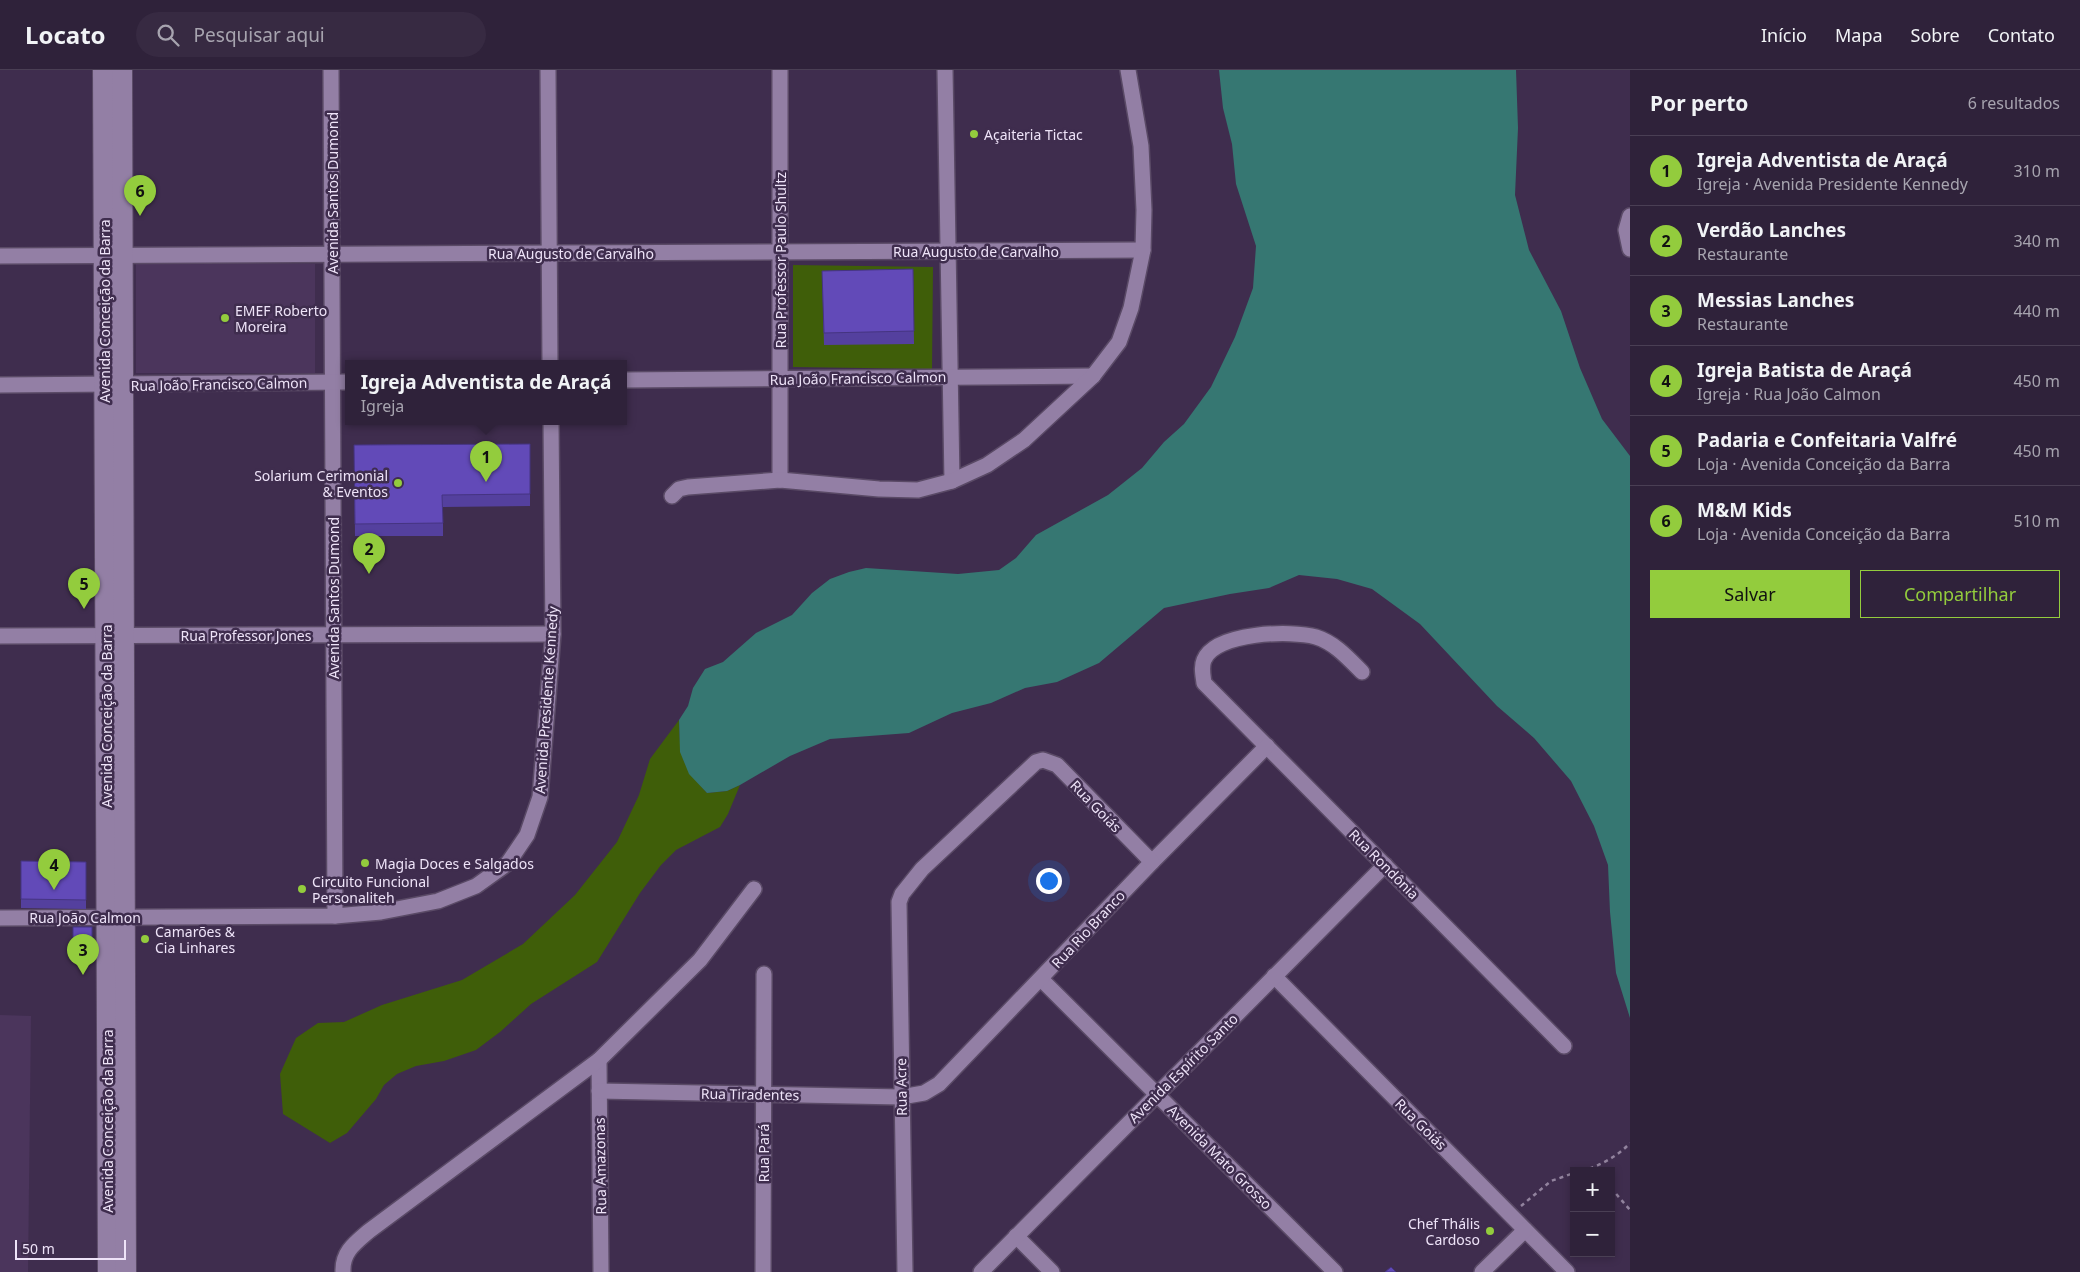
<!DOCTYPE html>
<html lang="pt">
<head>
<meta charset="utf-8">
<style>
	:root { --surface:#2f223a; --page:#372a42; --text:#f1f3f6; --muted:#a7a4af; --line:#4a3f54; --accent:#93cc3d }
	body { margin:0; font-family:"Noto Sans",sans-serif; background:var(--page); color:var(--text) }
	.controls { position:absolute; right:15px; bottom:15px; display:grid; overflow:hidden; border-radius:0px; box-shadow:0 2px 8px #0003 }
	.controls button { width:45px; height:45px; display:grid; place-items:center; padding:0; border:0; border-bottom:1px solid var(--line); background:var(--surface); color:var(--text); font:25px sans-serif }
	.scale { position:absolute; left:15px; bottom:12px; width:111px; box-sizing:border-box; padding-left:5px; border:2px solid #eee3f8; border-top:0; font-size:14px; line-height:18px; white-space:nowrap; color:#eee3f8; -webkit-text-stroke:4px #3f2d4e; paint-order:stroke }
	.you { position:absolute; left:1048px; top:810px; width:18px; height:18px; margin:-12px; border:4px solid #fff; border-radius:50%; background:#1a73e8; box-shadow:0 0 0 8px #1a73e833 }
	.badge { display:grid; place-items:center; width:32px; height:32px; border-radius:50%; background:var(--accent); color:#111; font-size:16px; font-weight:700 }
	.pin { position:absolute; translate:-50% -41px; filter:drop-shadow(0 1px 2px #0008) }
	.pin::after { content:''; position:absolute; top:26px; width:18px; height:15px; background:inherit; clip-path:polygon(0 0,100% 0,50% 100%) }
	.popup { position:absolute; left:345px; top:290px; width:282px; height:65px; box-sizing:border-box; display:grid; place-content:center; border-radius:0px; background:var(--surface); filter:drop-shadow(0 1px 4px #0005); font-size:16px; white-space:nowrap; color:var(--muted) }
	.popup b { font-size:19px; color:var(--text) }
	.popup::after { content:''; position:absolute; left:50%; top:100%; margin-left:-10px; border:10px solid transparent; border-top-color:var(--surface) }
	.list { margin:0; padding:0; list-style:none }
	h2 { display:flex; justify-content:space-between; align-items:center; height:65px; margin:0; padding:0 20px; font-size:21px }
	h2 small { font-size:16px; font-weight:400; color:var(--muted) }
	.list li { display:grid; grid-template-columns:32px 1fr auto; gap:15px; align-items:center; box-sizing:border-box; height:70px; padding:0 20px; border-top:1px solid var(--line) }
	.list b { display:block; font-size:19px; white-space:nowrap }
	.list p { margin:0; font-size:16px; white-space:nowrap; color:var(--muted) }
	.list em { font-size:16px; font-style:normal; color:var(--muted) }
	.actions { display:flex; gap:10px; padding:15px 20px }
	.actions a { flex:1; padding:11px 0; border:1px solid var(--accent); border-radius:0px; text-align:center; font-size:18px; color:var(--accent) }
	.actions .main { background:var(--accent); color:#111 }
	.icon { flex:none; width:28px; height:28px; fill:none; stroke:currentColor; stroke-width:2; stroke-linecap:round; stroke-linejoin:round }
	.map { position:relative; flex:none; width:1630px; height:1202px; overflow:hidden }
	header { display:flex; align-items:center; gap:30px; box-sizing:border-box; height:70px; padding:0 25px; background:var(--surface); border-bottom:1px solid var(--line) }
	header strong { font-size:24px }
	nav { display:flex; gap:28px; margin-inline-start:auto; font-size:18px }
	.search { width:350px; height:45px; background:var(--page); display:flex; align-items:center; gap:12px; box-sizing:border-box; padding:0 18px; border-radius:28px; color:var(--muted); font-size:19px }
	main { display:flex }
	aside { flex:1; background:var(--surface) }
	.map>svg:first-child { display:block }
</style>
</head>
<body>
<header>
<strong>Locato</strong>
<div class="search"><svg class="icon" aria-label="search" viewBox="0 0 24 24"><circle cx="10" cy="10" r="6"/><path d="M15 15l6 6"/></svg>Pesquisar aqui</div>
<nav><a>Início</a><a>Mapa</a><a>Sobre</a><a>Contato</a></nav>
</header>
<main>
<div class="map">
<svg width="1630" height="1202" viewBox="0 0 1630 1202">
	<rect width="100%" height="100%" fill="#3f2d4e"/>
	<g fill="#4b355c">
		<rect x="136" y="194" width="179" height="109"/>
		<path d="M0,945L31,946L28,1202H0Z"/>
	</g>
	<g fill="#3f5e09">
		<path d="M793,195L933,197L932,299L793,297Z"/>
		<path d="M679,650C680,688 681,694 707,723L727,721L740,715L728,744L720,757L676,780L661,795L640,823L597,892L531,934L500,962L476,980L444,991L416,996L397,1004L384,1015L376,1029L347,1063L330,1073L283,1044L280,1004L296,968L318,953L344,952L382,935L462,910L523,874L575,825L617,772L639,725L650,689Z"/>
	</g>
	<path fill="#367772" d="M1219,0H1516L1518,58L1515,125L1529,180L1561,241L1580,298L1602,349L1630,386V948L1616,903L1610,842L1608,795L1594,756L1571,711L1534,668L1497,636L1420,554L1372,519L1337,509L1299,505L1269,518L1230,524L1164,538L1099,593L1057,612L1025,618L991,633L952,643L909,663L830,669L790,686L740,715L727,721L707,723L689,704L680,682L679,650L688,636L693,618L705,599L723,592L756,563L792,545L812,523L830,509L849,502L866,498L958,504L999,500L1016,488L1036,465L1108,425L1142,398L1164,372L1184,354L1211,317L1235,267L1253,218L1256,176L1236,114L1232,74L1223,38Z"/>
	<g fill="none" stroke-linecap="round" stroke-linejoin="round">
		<defs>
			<g id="street">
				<path d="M331,0L335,846"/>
				<path d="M548,0L550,293"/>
				<path d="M945,0L952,411"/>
				<path d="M1630,146L1626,160L1630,179"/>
				<path d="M0,186L1143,180"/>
				<path d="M624,310L1093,306"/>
				<path d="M0,315L348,312"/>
				<path d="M780,410V0"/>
				<path d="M672,426L679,419L688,417L780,410L879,419L918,420L952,411L987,395L1024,370L1093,306L1119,272L1131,238L1143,180L1144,140L1141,76L1128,0"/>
				<path d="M0,566L553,564"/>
				<path d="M1362,602C1348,588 1335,573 1316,567C1292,560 1215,562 1204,590C1201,597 1203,605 1204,613L1564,976"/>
				<path d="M0,848L335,846L381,842L438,831L476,816L508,793L527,765L540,727L553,564L551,351"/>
				<path d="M1274,906L1567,1202"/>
				<path d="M1041,909L1335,1202"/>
				<path d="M599,990L601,1202"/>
				<path d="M599,1021L901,1027L924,1023L939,1014L1152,792L1267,676"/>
				<path d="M1016,1166L1052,1202"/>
				<path d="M343,1202C342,1182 355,1173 369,1161L599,990L700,890L754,819"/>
				<path d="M763,1202L764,904"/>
				<path d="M905,1202L899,832L902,824L922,799L1036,692L1043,690L1057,695L1152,792"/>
				<path d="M981,1202L1385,795"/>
				<path d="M1482,1202L1525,1160"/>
			</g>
			<g id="secondary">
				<path d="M103,0L108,1202"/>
				<path d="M122,0L126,1202"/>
			</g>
		</defs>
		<use href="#street" stroke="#5a4a66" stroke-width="18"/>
		<use href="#secondary" stroke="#5a4a66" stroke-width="22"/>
		<g stroke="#92839e" stroke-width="2.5" stroke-dasharray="4 4" stroke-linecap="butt">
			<path d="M1582,1101C1599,1096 1617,1087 1630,1073"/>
			<path d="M1611,1118L1630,1140"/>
			<path d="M1521,1136L1551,1111L1574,1103"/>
		</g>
		<use href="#street" stroke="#937fa5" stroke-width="15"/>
		<use href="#secondary" stroke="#937fa5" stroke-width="20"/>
	</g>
	<g fill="#54409e">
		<path d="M913,199L914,274L824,275L822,201Z"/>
		<path d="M530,374V436L443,437V466H355L354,375Z"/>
		<path d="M21,791L86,792V839L21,838Z"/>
		<rect x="73" y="857" width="19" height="35"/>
	</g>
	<g fill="#624ab8" stroke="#453481">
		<path d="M913,199L914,261L824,263L822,201Z"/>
		<path d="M530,374V424L442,425L443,453L355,454L354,375Z"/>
		<path d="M21,791L86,792V830L21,829Z"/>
		<path d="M73,857H92V885L73,886Z"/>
		<path d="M1391,1197L1396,1202H1385Z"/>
	</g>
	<g fill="#93cc3d" stroke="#3f2d4e" stroke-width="2">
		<circle cx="974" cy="64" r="5"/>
		<circle cx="225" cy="248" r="5"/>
		<circle cx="398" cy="413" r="5"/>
		<circle cx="365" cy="793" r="5"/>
		<circle cx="302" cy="819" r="5"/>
		<circle cx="145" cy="869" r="5"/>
		<circle cx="1490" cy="1161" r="5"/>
	</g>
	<g text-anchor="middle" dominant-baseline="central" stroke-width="5" stroke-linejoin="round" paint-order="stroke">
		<g font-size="14" fill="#eee3f8" stroke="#3f2d4e" text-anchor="start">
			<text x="984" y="64">Açaiteria Tictac</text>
			<text x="235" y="240">EMEF Roberto<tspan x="235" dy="16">Moreira</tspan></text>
			<text x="388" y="405" text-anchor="end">Solarium Cerimonial<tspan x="388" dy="16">&amp; Eventos</tspan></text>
			<text x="375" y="793">Magia Doces e Salgados</text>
			<text x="312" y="811">Circuito Funcional<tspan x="312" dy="16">Personaliteh</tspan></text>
			<text x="155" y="861">Camarões &amp;<tspan x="155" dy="16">Cia Linhares</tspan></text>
			<text x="1480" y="1153" text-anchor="end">Chef Thális<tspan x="1480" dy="16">Cardoso</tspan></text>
		</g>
		<g font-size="14" fill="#eee3f8" stroke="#3f2d4e">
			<text transform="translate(332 123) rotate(-90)">Avenida Santos Dumond</text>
			<text x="976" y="181">Rua Augusto de Carvalho</text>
			<text x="571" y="183">Rua Augusto de Carvalho</text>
			<text transform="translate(780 190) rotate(-90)">Rua Professor Paulo Shultz</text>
			<text transform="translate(104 241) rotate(-90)">Avenida Conceição da Barra</text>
			<text transform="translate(858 308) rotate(-1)">Rua João Francisco Calmon</text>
			<text transform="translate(219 314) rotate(-1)">Rua João Francisco Calmon</text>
			<text transform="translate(333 528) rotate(-90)">Avenida Santos Dumond</text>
			<text x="246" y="565">Rua Professor Jones</text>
			<text transform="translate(546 630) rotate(-86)">Avenida Presidente Kennedy</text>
			<text transform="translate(106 646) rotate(-90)">Avenida Conceição da Barra</text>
			<text transform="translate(1096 736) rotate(46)">Rua Goiás</text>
			<text transform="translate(1384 794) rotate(45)">Rua Rondônia</text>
			<text x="85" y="847">Rua João Calmon</text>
			<text transform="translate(1088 859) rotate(-47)">Rua Rio Branco</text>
			<text transform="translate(1183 998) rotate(-45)">Avenida Espírito Santo</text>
			<text transform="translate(901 1017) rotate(-91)">Rua Acre</text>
			<text transform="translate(750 1024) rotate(1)">Rua Tiradentes</text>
			<text transform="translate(107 1051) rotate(-90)">Avenida Conceição da Barra</text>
			<text transform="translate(1421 1054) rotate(45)">Rua Goiás</text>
			<text transform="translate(763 1083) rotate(-90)">Rua Pará</text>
			<text transform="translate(1220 1087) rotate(45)">Avenida Mato Grosso</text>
			<text transform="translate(600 1096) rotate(-91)">Rua Amazonas</text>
		</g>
	</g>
</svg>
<div class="controls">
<button>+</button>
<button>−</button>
</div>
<div class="scale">50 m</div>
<div class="you"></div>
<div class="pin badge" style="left:486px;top:412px">1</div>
<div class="popup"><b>Igreja Adventista de Araçá</b>Igreja</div>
<div class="pin badge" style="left:369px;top:504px">2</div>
<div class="pin badge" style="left:83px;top:905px">3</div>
<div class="pin badge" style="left:54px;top:820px">4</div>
<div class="pin badge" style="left:84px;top:539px">5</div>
<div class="pin badge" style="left:140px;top:146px">6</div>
</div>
<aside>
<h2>Por perto<small>6 resultados</small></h2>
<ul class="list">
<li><span class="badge">1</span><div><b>Igreja Adventista de Araçá</b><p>Igreja · Avenida Presidente Kennedy</p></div><em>310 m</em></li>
<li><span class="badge">2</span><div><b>Verdão Lanches</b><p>Restaurante</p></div><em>340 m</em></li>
<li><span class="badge">3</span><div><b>Messias Lanches</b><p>Restaurante</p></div><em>440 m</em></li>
<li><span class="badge">4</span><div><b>Igreja Batista de Araçá</b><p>Igreja · Rua João Calmon</p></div><em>450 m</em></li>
<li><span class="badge">5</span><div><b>Padaria e Confeitaria Valfré</b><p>Loja · Avenida Conceição da Barra</p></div><em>450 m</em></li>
<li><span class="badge">6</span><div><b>M&amp;M Kids</b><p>Loja · Avenida Conceição da Barra</p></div><em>510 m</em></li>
</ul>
<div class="actions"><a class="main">Salvar</a><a>Compartilhar</a></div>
</aside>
</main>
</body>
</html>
